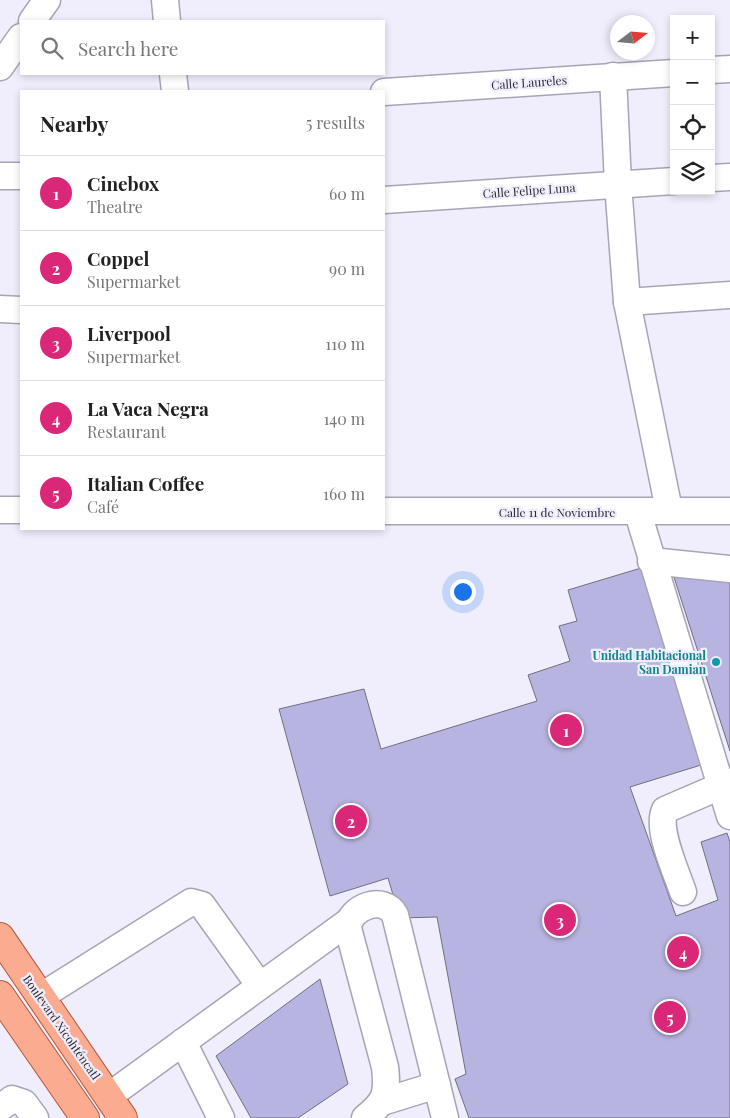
<!DOCTYPE html>
<html lang="en">
<head>
<meta charset="utf-8">
<style>
	:root { --surface:#fff; --page:#f6f6f6; --text:#222; --muted:#767676; --line:#e0e0e0; --accent:#db2777 }
	body { margin:0; font-family:"Playfair Display",serif; background:var(--page); color:var(--text) }
	.controls { position:absolute; right:15px; top:15px; display:grid; overflow:hidden; border-radius:0px; box-shadow:0 2px 8px #0003 }
	.controls button { width:45px; height:45px; display:grid; place-items:center; padding:0; border:0; border-bottom:1px solid var(--line); background:var(--surface); color:var(--text); font:25px sans-serif }
	.compass { position:absolute; left:610px; top:15px; width:45px; height:45px; border-radius:50%; background:var(--surface); box-shadow:0 2px 8px #0003; rotate:74deg }
	.you { position:absolute; left:462px; top:591px; width:18px; height:18px; margin:-12px; border:4px solid #fff; border-radius:50%; background:#1a73e8; box-shadow:0 0 0 8px #1a73e833 }
	.badge { display:grid; place-items:center; width:32px; height:32px; border-radius:50%; background:var(--accent); color:#fff; font-size:16px; font-weight:700 }
	.pin { position:absolute; translate:-50% -50%; border:2px solid #fff; box-shadow:0 1px 5px #0006 }
	.list { margin:0; padding:0; list-style:none }
	h2 { display:flex; justify-content:space-between; align-items:center; height:65px; margin:0; padding:0 20px; font-size:21px }
	h2 small { font-size:16px; font-weight:400; color:var(--muted) }
	.list li { display:grid; grid-template-columns:32px 1fr auto; gap:15px; align-items:center; box-sizing:border-box; height:75px; padding:0 20px; border-top:1px solid var(--line) }
	.list b { display:block; font-size:19px; white-space:nowrap }
	.list p { margin:0; font-size:16px; white-space:nowrap; color:var(--muted) }
	.list em { font-size:16px; font-style:normal; color:var(--muted) }
	.icon { flex:none; width:28px; height:28px; fill:none; stroke:currentColor; stroke-width:2; stroke-linecap:round; stroke-linejoin:round }
	.map { position:relative; flex:none; width:730px; height:1118px; overflow:hidden }
	.search { position:absolute; background:var(--surface); box-shadow:0 2px 8px #0003; left:20px; top:20px; width:365px; height:55px; display:flex; align-items:center; gap:12px; box-sizing:border-box; padding:0 18px; border-radius:0px; color:var(--muted); font-size:19px }
	.panel { position:absolute; background:var(--surface); box-shadow:0 2px 8px #0003; left:20px; top:90px; width:365px; height:440px; border-radius:0px }
	.map>svg:first-child { display:block }
</style>
</head>
<body>
<div class="map">
<svg width="730" height="1118" viewBox="0 0 730 1118">
	<rect width="100%" height="100%" fill="#f0eefd"/>
	<g fill="#b7b4e1" stroke="#70707c">
		<path d="M641,568L701,765L630,787L676,916L718,900L701,842L727,833L730,842V1118H469L455,1079L466,1074L437,917L400,918L388,878L330,896L279,709L364,689L381,749L537,701L528,675L570,661L559,626L577,621L568,590Z"/>
		<path d="M671,568L730,574V751Z"/>
		<path d="M320,979L348,1084L298,1118H251L216,1056Z"/>
	</g>
	<g fill="none" stroke-linecap="round" stroke-linejoin="round">
		<defs>
			<g id="minor">
				<path d="M165,0L167,21"/>
				<path d="M32,21L47,0"/>
				<path d="M0,67L21,37"/>
				<path d="M711,70L730,69"/>
				<path d="M173,74L175,91"/>
				<path d="M613,76L618,184L627,302L669,510"/>
				<path d="M384,92L674,73"/>
				<path d="M0,176H21"/>
				<path d="M711,178L730,177"/>
				<path d="M384,200L674,181"/>
				<path d="M627,302L730,295"/>
				<path d="M0,309L21,310"/>
				<path d="M0,510H21"/>
				<path d="M384,511H730"/>
				<path d="M638,513L730,816"/>
				<path d="M651,561L730,569"/>
				<path d="M683,892C676,871 656,829 665,810L730,782"/>
				<path d="M40,997L191,902L202,905L260,986"/>
				<path d="M183,1042L221,1118"/>
				<path d="M109,1096L348,922"/>
				<path d="M382,1102L437,1085"/>
				<path d="M0,1108L12,1099L24,1103L35,1118"/>
				<path d="M365,1118C386,1101 388,1094 385,1067L348,928C349,907 384,894 395,915L445,1118"/>
			</g>
			<g id="major">
				<path d="M0,937L123,1118"/>
				<path d="M0,995L85,1118"/>
			</g>
		</defs>
		<use href="#minor" stroke="#a7a5b3" stroke-width="29"/>
		<use href="#major" stroke="#b1593d" stroke-width="30"/>
		<use href="#minor" stroke="#fff" stroke-width="26"/>
		<use href="#major" stroke="#fbab8f" stroke-width="28"/>
	</g>
	<circle fill="#0f9aa8" stroke="#f0eefd" stroke-width="2" cx="716" cy="662" r="5"/>
	<g text-anchor="middle" dominant-baseline="central" stroke-width="4.5" stroke-linejoin="round" paint-order="stroke">
		<g font-size="12" fill="#2b2a2f" stroke="#f0eefd">
			<text transform="translate(529 82) rotate(-4)">Calle Laureles</text>
			<text transform="translate(529 190) rotate(-4)">Calle Felipe Luna</text>
			<text x="557" y="512">Calle 11 de Noviembre</text>
			<text transform="translate(62 1027) rotate(55)">Boulevard Xicohténcatl</text>
		</g>
		<g font-size="12" font-weight="bold" fill="#0d838f" stroke="#f0eefd" text-anchor="end">
			<text x="706" y="655">Unidad Habitacional<tspan x="706" dy="14">San Damian</tspan></text>
		</g>
	</g>
</svg>
<div class="controls">
<button>+</button>
<button>−</button>
<button><svg class="icon" aria-label="locate" viewBox="0 0 24 24"><circle cx="12" cy="12" r="6"/><path d="M12 2v4M12 18v4M2 12h4M18 12h4"/></svg></button>
<button><svg class="icon" aria-label="layers" viewBox="0 0 24 24"><path d="M12 4l9 5-9 5-9-5zM3 14l9 5 9-5"/></svg></button>
</div>
<svg class="compass" viewBox="-18 -18 36 36"><path d="M0-13l5 13h-10z" fill="#e53935"/><path d="M0 13l5-13h-10z" fill="#767676"/></svg>
<div class="you"></div>
<div class="pin badge" style="left:566px;top:730px">1</div>
<div class="pin badge" style="left:351px;top:821px">2</div>
<div class="pin badge" style="left:560px;top:920px">3</div>
<div class="pin badge" style="left:683px;top:952px">4</div>
<div class="pin badge" style="left:670px;top:1017px">5</div>
<div class="search"><svg class="icon" aria-label="search" viewBox="0 0 24 24"><circle cx="10" cy="10" r="6"/><path d="M15 15l6 6"/></svg>Search here</div>
<section class="panel">
<h2>Nearby<small>5 results</small></h2>
<ul class="list">
<li><span class="badge">1</span><div><b>Cinebox</b><p>Theatre</p></div><em>60 m</em></li>
<li><span class="badge">2</span><div><b>Coppel</b><p>Supermarket</p></div><em>90 m</em></li>
<li><span class="badge">3</span><div><b>Liverpool</b><p>Supermarket</p></div><em>110 m</em></li>
<li><span class="badge">4</span><div><b>La Vaca Negra</b><p>Restaurant</p></div><em>140 m</em></li>
<li><span class="badge">5</span><div><b>Italian Coffee</b><p>Café</p></div><em>160 m</em></li>
</ul>
</section>
</div>
</body>
</html>
